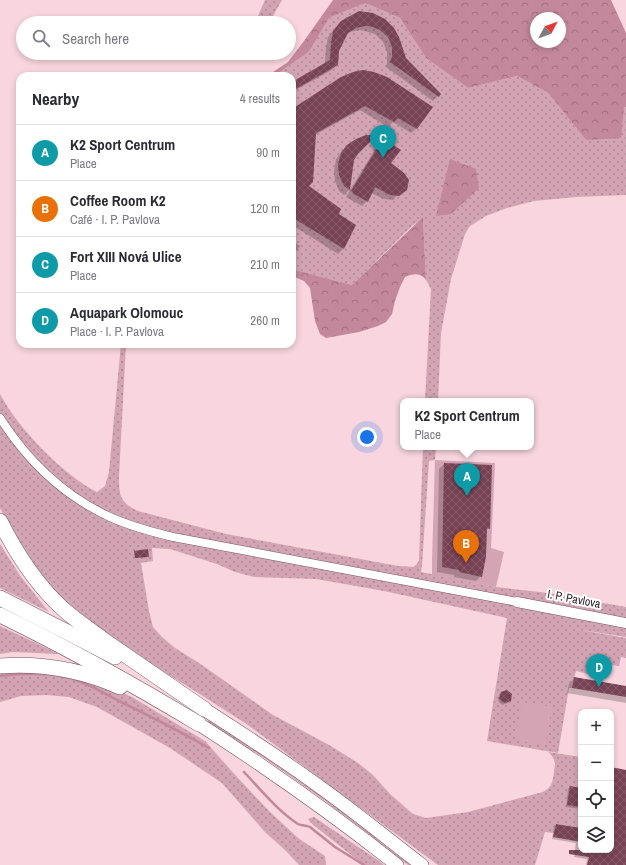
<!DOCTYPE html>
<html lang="en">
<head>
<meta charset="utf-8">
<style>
	:root { --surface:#fff; --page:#f7f7f7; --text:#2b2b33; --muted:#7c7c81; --line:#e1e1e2; --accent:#0f766e }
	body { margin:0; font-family:"Archivo Narrow",sans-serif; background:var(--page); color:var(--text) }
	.controls { position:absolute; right:12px; bottom:12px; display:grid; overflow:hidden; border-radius:8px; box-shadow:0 2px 6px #0003 }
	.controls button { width:36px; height:36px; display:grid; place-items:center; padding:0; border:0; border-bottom:1px solid var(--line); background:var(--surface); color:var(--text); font:20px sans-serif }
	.compass { position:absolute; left:530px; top:12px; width:36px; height:36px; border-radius:50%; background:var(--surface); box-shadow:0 2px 6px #0003; rotate:49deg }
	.you { position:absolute; left:367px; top:437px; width:14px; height:14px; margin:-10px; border:3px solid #fff; border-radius:50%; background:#1a73e8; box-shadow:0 0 0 6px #1a73e833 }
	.badge { display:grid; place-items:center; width:26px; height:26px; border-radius:50%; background:var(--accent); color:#fff; font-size:13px; font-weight:700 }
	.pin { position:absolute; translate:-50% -33px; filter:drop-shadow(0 1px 2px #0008) }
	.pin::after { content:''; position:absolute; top:21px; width:14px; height:12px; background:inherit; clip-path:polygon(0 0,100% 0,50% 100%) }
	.popup { position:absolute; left:400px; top:398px; width:134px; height:52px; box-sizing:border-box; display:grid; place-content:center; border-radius:8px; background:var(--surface); filter:drop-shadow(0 1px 3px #0005); font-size:13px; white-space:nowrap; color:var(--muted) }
	.popup b { font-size:15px; color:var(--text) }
	.popup::after { content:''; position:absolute; left:50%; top:100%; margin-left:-8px; border:8px solid transparent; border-top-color:var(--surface) }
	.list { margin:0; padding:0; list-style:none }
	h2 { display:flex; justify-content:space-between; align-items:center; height:52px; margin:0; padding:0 16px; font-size:17px }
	h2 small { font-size:13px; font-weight:400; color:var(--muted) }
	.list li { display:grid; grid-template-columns:26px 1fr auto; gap:12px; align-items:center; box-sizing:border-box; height:56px; padding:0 16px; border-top:1px solid var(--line) }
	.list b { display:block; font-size:15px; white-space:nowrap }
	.list p { margin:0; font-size:13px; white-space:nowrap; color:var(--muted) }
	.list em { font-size:13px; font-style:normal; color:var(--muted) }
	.icon { flex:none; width:22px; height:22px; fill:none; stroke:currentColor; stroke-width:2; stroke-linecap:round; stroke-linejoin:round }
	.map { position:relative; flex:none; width:626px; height:865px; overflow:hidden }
	.search { position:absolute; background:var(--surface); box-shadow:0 2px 6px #0003; left:16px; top:16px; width:280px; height:44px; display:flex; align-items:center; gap:10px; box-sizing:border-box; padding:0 14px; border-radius:22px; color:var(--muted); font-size:15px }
	.panel { position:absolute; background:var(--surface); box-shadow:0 2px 6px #0003; left:16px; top:72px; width:280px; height:276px; border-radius:12px }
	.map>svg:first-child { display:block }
</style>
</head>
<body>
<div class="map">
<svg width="626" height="865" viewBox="0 0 626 865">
	<defs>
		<pattern id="grass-dots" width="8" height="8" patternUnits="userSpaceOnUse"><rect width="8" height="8" fill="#d3a4b3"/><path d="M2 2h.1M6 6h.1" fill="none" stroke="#ac8592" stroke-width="1.8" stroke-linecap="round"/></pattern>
		<pattern id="forest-crowns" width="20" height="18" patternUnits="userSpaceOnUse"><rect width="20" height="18" fill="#c4889c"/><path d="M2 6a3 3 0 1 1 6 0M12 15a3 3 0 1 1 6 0" fill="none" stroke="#a06f7f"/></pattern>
		<pattern id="building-cross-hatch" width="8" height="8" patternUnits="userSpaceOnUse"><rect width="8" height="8" fill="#784255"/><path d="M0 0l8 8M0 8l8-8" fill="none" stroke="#875b6a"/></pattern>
	</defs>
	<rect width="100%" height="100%" fill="#f8d5df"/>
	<g fill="url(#grass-dots)">
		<path d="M265,0H282L269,23H255Z"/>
		<path d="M365,3L400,18L426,58L468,88L517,76L548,93L586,140L624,107H626V195L576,197L534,201L507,208L486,216L470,226L465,234L451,279L441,333L438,401H425L431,289L426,280L423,218L412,226L352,285L292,269V76H274L309,52L329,18Z"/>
		<path d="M121,344H126L119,476C119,495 120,503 138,511L226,534L398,566L414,567L419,561L423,447H436L435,460L429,461L422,565L421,572L496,587L548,593L626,607V637L569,628L626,638V658L621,657L619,666L591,662L588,674L576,671L574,678L572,688H569L558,753L487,741L507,618L384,591L316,579L254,577L235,572L217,564L170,549L152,548L153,561L141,563L149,611L153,627L162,637L175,648L199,663L273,715L329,745L358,763L373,775L390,794L413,814L426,818L468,812L543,792C546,790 549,788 551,785C553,782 555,767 555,763C554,758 551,754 548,752L581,757V820L580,828L556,824L554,833L545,832L535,865H438L245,723L195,691L125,648L88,623L45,583L11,529L0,508V394C17,427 64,476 97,492L105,486L109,472Z"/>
		<path d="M0,544L21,577L49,612L0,588Z"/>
		<path d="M0,626L59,654L13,652L0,654Z"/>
		<path d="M0,669H32L97,682L132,697L205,741L237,777L270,812L298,838L325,856L326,865H299L286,851L265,832L222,783L170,748L138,730L97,707L69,697L46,695L21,696L0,702Z"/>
		<path d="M209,720L247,744L331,802L412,865H408C344,814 278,764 207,722Z"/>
		<path d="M314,817L379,861L384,865H364L312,824L308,819Z"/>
	</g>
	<g fill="url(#forest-crowns)" fill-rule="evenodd">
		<path d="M333,0H611L626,33V107H624L621,138L586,140L548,93L517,76L468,88L426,58L400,18L365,3L329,18L309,52L274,76H267L288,62L304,41ZM536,18H560V42H536Z"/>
		<path d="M450,159L476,169L479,188L451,214L436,216Z"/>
		<path d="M423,217L426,280C420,272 413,274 405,277L400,287L395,301L392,314L386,322L378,326L359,332L326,338L320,334L315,321L310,288L304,281L292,276V269L352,285Z"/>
	</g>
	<g fill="#d3a4b3">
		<path d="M435,460L495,463L491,548L504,552L496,587L432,575V561Z"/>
		<path d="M522,702L552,707L545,746L515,740Z"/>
	</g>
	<g fill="#0003">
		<path d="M373,14L405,58L440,94L433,101L386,67L387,63V52L383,42L375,34L365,31L360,30L350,32L346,35L338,51L337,64L332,70L292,92V83L325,64L326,48L328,37L336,27Z"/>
		<path d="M341,77L432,108L416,129L411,133L393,122L388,127L360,110L315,135L308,186L338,215L355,225L343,249L338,254L292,225V110Z"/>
		<path d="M383,139L390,163L403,192L394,198L395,199L393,200L384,199L371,193L367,201L362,206L346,197L378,144Z"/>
		<path d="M348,146L357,154L353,160L349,190L344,195L339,191L335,181L334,171L336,159L342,151Z"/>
		<path d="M292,241L300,246L297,250L292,255Z"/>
		<path d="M444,464L489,528L486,531L481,576L476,581L454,577V575L437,572L439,469Z"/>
		<path d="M574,679L626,687V703L567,693L569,684Z"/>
		<path d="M501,693L510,700L508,703L502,705L498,701L499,695Z"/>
		<path d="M611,768L626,771V865H586L587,859L574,857L576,843L552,839L554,827L556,825L578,829L581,814V850H611Z"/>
		<path d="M570,787L581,789V809L566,807L568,789Z"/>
	</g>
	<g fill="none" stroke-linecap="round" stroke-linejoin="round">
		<g stroke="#c3879b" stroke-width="2.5">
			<path d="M0,676C23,673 47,672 70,678C87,683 102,692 117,700C148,715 179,731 209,748"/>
			<path d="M244,772C260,789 279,812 298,824C302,826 306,825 310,827L335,847L364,865"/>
		</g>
	</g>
	<g fill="url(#building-cross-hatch)">
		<path d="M359,11L373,13L385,19L394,28L399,37L406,58L441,94L439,97L390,62L392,57V47L388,37L380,30L370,26H365L356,28L348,33L339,51L338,65L292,91V82L330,60L331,43L333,31L341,21Z"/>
		<path d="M363,70L374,72L387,77L433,107L417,129L398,118L394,122L365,106L316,133L313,182L309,186L341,209L339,214L356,225L344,249L298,221L292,216V109L341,77L353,72Z"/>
		<path d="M366,135H377L358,154L354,160L350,190L344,186L339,175L338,165L341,153L347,145L356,139Z"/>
		<path d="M383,138L401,150L391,163L404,173L409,180L407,190L399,196L390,195L375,187L368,202L354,194L351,191Z"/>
		<path d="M444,463L492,465L490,529L487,528L486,557L482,577L459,572V570L442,567Z"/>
		<path d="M148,549L149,557L135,558L134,551Z"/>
		<path d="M574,677L626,686V697L572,688Z"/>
		<path d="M507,690L512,694L511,701L505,703L499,699L501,692Z"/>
		<path d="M611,767L626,770V865H587L589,857L569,854V850H611Z"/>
		<path d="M570,786L581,788V807L567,805Z"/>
		<path d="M556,824L581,828V842L553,837Z"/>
	</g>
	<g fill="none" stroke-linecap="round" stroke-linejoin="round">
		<defs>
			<path id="minor" d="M0,418C27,460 64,496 110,517C130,526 152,532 173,537L517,602"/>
			<path id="tertiary" d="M517,602L626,623"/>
			<g id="primary">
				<path d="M204,709C243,734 282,759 320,787C355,812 388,839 422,865"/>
				<path d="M199,724C267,768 334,815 397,865"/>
			</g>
			<g id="motorway">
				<path d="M0,521C16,553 35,583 62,608C75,620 91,630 105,641C138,664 171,686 204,709"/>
				<path d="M0,598L65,631L115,657"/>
				<path d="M0,615C68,648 134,685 199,724"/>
				<path d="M0,666C41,663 82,670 120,687"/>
			</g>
		</defs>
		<use href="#minor" stroke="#73555f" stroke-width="9"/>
		<use href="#tertiary" stroke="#73555f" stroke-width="11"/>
		<use href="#primary" stroke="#73555f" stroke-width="14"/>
		<use href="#motorway" stroke="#73555f" stroke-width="16"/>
		<use href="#minor" stroke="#fff" stroke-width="8"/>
		<use href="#tertiary" stroke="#fff" stroke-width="10"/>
		<use href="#primary" stroke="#fff" stroke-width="13"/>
		<use href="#motorway" stroke="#fff" stroke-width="15"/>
	</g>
	<g text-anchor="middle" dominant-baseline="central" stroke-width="4" stroke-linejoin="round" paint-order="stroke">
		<g font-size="12" fill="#322529" stroke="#fff">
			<text transform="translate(574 599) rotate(11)">I. P. Pavlova</text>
		</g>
	</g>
</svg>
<div class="controls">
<button>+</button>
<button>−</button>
<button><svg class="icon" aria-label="locate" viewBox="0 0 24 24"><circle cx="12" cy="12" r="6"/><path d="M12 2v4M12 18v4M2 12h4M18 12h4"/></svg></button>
<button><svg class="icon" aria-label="layers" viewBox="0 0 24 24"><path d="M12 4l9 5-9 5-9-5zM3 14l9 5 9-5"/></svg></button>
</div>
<svg class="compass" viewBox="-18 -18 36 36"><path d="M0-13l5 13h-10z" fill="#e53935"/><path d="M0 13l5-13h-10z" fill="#7c7c81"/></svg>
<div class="you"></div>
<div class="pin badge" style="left:467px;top:496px;background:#0f9aa8">A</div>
<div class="popup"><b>K2 Sport Centrum</b>Place</div>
<div class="pin badge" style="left:466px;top:563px;background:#e8710a">B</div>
<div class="pin badge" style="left:383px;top:158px;background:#0f9aa8">C</div>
<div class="pin badge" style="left:599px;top:687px;background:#0f9aa8">D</div>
<div class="search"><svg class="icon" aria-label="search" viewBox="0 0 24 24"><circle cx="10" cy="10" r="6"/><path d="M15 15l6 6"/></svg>Search here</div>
<section class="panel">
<h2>Nearby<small>4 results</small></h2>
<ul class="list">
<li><span class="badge" style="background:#0f9aa8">A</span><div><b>K2 Sport Centrum</b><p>Place</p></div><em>90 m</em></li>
<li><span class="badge" style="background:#e8710a">B</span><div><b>Coffee Room K2</b><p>Café · I. P. Pavlova</p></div><em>120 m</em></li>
<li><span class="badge" style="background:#0f9aa8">C</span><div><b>Fort XIII Nová Ulice</b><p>Place</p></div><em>210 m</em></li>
<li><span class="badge" style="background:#0f9aa8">D</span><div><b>Aquapark Olomouc</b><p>Place · I. P. Pavlova</p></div><em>260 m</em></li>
</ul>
</section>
</div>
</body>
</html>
